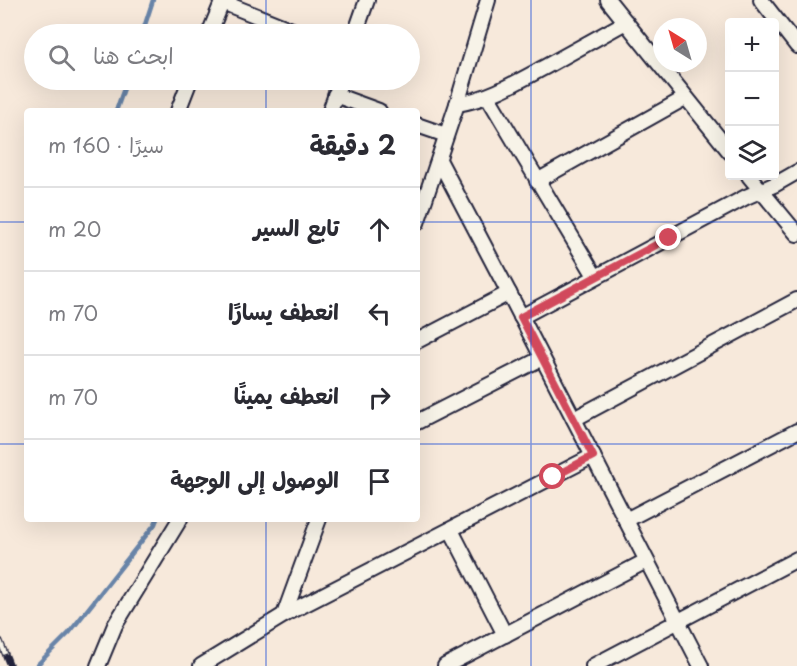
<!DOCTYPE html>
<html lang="ar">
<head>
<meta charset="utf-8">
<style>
	:root { --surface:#fff; --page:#f2f2f3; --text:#2b2b33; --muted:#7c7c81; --line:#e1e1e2 }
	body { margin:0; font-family:"Playpen Sans","Playpen Sans Arabic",sans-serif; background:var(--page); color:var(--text); direction:rtl }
	.controls { position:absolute; right:18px; top:18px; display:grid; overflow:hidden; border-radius:6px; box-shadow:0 6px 24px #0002 }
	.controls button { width:54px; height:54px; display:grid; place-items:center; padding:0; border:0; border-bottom:2px solid var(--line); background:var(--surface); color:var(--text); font:30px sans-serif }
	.compass { position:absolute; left:653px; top:18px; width:54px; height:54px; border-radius:50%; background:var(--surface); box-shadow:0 6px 24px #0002; rotate:323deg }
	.stop { position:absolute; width:18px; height:18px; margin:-14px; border:4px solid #d1495b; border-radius:50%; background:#fff }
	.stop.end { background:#d1495b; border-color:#fff; box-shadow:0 2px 6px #0008 }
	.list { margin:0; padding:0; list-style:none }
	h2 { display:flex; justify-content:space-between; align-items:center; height:78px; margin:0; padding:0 24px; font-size:26px }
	h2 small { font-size:20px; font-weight:400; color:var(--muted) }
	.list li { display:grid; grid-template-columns:39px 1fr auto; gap:18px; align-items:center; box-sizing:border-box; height:84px; padding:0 24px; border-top:2px solid var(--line) }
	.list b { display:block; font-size:22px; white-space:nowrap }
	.list em { font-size:20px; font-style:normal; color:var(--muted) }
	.icon { flex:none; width:33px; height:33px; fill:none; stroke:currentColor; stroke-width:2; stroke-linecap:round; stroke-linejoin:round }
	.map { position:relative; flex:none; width:797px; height:666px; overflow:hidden; direction:ltr }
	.search { position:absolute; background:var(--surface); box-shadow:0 6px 24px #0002; left:24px; top:24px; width:396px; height:66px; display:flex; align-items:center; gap:15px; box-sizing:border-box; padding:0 21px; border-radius:33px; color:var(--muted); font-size:22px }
	.panel { position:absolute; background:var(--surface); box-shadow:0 6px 24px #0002; left:24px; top:108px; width:396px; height:414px; border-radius:6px; direction:rtl }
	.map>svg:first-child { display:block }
</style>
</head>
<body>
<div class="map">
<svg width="797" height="666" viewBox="0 0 797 666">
	<rect width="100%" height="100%" fill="#f7e9db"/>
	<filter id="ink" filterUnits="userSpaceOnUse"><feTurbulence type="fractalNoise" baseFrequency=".0167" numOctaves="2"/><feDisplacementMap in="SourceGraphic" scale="12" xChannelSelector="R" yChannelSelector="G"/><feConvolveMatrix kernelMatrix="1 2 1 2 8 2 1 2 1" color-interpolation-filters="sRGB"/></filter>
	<g filter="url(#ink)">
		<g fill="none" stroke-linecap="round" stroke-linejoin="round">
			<g stroke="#6884a8" stroke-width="4.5">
				<path d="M142,34L153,0"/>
				<path d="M116,111L127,80"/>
				<path d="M36,666L69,633L155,524L157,519"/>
			</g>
			<defs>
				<g id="minor">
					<path d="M608,0L730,152"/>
					<path d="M761,0L797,46"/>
					<path d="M222,2L302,34"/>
					<path d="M209,34L223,0"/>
					<path d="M355,34L367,0"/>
					<path d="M335,95L379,111"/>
					<path d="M488,97L595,276"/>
					<path d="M457,104C489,99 517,82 545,67C572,52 599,37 626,22"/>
					<path d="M178,111L190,80"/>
					<path d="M330,111L341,80"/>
					<path d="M417,125L446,135"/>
					<path d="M439,160L509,293L701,666"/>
					<path d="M749,176L797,234"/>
					<path d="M537,181L685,98"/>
					<path d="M417,223L457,104L488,0"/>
					<path d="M521,317L746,197L776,184L797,172"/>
					<path d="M417,341L509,293"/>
					<path d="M574,419L797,300"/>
					<path d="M417,422L542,358"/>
					<path d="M626,520L797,431"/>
					<path d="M451,530L505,635"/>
					<path d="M284,615L319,519"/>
					<path d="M98,666L115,625L180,519"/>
					<path d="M201,666L284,615L593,456"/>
					<path d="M445,666L646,561"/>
					<path d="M593,666L797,559"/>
				</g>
			</defs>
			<use href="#minor" stroke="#22223b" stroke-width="18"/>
			<use href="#minor" stroke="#f7f3e8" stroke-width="14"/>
			<defs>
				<path id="rail" d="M0,641L10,666"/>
			</defs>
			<use href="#rail" stroke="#22223b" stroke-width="7"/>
			<use href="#rail" stroke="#f7f3e8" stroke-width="4.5" stroke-dasharray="14" stroke-linecap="butt"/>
		</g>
	</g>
	<g fill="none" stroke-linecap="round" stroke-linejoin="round" filter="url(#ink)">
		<path stroke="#d1495b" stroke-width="8" d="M553,477L593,456L521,317L669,238"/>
	</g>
	<path fill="none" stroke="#1d4ed8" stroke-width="1.5" stroke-opacity="0.55" d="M266,0V34M531,0V666M266,80V111M0,222H27M417,222H797M0,444H27M417,444H797M266,519V666"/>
</svg>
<div class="controls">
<button>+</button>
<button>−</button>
<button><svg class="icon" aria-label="layers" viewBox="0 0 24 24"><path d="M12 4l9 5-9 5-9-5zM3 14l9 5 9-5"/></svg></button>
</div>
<svg class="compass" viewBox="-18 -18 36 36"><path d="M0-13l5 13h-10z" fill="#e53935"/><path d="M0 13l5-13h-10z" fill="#7c7c81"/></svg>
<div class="stop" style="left:553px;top:477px"></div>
<div class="stop end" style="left:669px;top:238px"></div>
<div class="search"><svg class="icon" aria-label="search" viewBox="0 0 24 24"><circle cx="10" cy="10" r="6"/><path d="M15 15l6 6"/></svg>ابحث هنا</div>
<section class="panel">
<h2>2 دقيقة<small>سيرًا · 160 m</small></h2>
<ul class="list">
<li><svg class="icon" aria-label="ahead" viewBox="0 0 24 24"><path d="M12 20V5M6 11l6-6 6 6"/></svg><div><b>تابع السير</b></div><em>20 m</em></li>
<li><svg class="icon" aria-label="left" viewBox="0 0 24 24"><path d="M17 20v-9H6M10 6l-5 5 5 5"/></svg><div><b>انعطف يسارًا</b></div><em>70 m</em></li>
<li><svg class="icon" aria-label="right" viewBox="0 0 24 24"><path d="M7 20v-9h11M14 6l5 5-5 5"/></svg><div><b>انعطف يمينًا</b></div><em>70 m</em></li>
<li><svg class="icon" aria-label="arrive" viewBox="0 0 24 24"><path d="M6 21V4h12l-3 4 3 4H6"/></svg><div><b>الوصول إلى الوجهة</b></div></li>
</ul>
</section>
</div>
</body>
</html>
